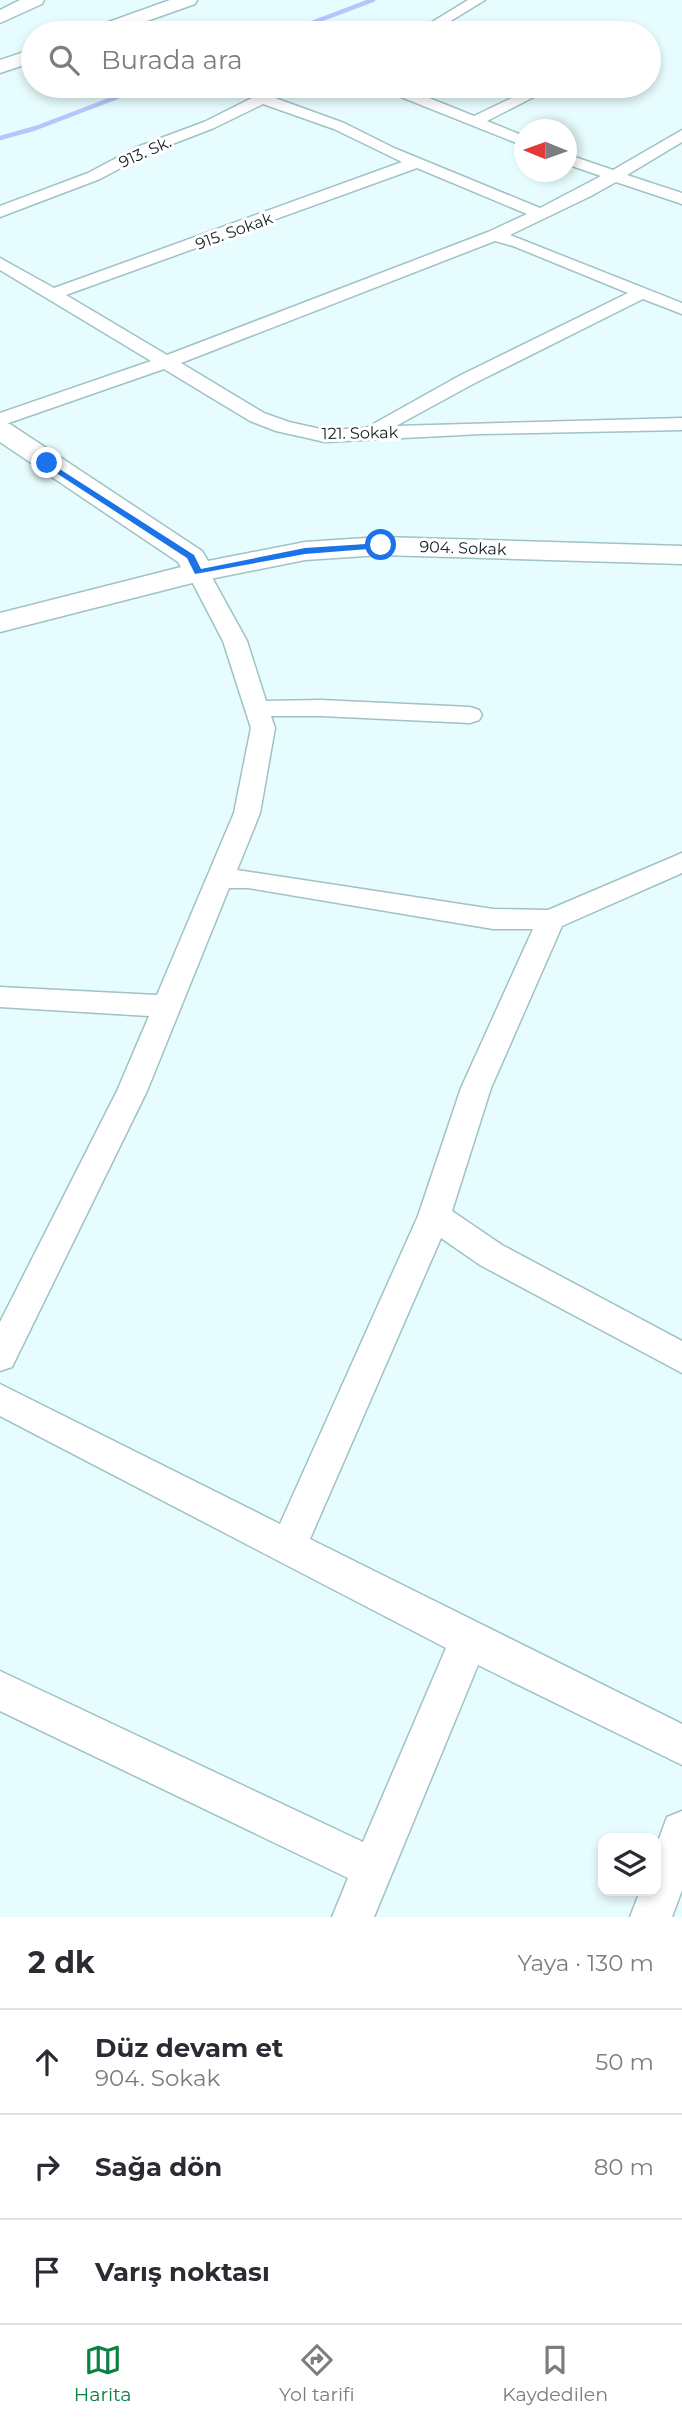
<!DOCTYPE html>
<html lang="tr">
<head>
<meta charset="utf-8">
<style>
	:root { --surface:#fff; --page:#f7f7f7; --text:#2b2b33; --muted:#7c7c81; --line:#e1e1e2; --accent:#0b8043 }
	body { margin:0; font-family:Montserrat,sans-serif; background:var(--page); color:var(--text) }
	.controls { position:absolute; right:21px; bottom:21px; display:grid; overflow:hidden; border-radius:14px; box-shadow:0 4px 10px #0003 }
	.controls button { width:63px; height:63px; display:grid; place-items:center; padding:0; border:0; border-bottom:2px solid var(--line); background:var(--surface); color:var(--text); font:35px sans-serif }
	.compass { position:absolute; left:514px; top:119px; width:63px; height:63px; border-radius:50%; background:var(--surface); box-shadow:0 4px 10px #0003; rotate:271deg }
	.stop { position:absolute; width:21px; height:21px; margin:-16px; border:5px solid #1a73e8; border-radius:50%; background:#fff }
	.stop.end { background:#1a73e8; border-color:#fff; box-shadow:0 2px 7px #0008 }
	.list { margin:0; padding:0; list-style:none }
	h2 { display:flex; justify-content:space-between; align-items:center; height:91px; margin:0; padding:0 28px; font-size:30px }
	h2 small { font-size:23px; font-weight:400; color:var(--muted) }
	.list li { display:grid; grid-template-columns:46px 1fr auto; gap:21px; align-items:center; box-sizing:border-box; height:105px; padding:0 28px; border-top:2px solid var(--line) }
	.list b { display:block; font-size:26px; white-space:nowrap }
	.list p { margin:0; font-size:23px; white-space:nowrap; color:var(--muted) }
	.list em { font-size:23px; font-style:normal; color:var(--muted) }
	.icon { flex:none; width:38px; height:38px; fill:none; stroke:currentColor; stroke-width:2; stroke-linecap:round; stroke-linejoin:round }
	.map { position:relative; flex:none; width:682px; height:1917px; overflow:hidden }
	.search { position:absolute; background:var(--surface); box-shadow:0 4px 10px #0003; left:21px; right:21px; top:21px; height:77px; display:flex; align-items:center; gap:18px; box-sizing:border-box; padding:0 24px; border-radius:38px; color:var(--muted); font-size:26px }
	.sheet { height:406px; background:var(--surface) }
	nav { display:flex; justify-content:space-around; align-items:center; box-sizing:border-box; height:98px; border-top:2px solid var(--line); background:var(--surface); font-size:19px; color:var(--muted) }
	nav a { display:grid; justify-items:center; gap:4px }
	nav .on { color:var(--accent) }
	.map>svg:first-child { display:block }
</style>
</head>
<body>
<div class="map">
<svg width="682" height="1917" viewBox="0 0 682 1917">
	<rect width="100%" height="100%" fill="#e7fcfe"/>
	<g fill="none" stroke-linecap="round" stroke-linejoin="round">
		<g stroke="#b4c7fb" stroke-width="4.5">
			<path d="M285,33L373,0"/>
			<path d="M0,138L36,128L146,86"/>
		</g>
		<defs>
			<g id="street">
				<path d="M468,0H485L431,33H414Z"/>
				<path d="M276,86H294L275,98L344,123L394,148L540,208L601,176L566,164V154L613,170L682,130V142L627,175L682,193V204L616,182L591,196L510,235L682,303V314L643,299L473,384L396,426L682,418V430L481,434L325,442L276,431L250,421L164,369L0,426V413L151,361L0,270V258L54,288L402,162L334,129L263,104L214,128L149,153L100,179L0,217V206L88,173L137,147L204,122ZM417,168L527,214L488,232L167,355L66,295ZM495,241L513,246L628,293L459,376L366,428L325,430L289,422L264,413L181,363Z"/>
				<path d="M379,86H399L474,116L537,86H555L487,121L524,136V146L381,89Z"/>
				<path d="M198,565L206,567L209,572L247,641L266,701L321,700L470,707L479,710L482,715L479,720L470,723L321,716H271L275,728L260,813L237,870L493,909L548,910L682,853V873L562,926L491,1088L452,1211L502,1245L682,1341V1373L480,1265L441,1238L310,1539L682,1724V1765L478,1665L374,1917H332L348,1878L0,1711V1671L363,1842L446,1648L0,1416V1384L280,1524L418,1216L461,1088L533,929H493L248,888H229L147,1091L12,1367L0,1371V1322L117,1091L149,1016L0,1007V987L157,995L234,813L251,728L223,641L187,572L190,567Z"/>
				<path d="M682,1811V1890L672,1917H630L640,1891H656V1847L667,1817Z"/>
			</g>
			<g id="secondary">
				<path d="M20,0H44L42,4L0,23V10Z"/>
				<path d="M170,0H197L195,4L113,33H86L89,29Z"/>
				<path d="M33,49V62L0,73V60Z"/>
				<path d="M0,422L10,424L202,551L208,561L305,542L381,537L682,546V564L381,555L305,560L200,581L0,632V613L181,567L178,562L0,442Z"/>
			</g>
		</defs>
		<use href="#street" stroke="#9fc2c5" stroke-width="3"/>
		<use href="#secondary" stroke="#9fc2c5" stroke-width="3"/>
		<use href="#street" fill="#fff" fill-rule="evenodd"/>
		<use href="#secondary" fill="#fff" fill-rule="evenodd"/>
	</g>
	<path fill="#1a73e8" d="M47,461L194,555L201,569L305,548L381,543L386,545L381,548L305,554L195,574L187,558L44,465Z"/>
	<g text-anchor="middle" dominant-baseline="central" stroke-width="6" stroke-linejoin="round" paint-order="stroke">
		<g font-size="16" fill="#111e20" stroke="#fff">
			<text transform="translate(145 152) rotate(-24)">913. Sk.</text>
			<text transform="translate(234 231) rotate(-20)">915. Sokak</text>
			<text transform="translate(360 433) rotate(-1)">121. Sokak</text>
			<text transform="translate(463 548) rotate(2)">904. Sokak</text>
		</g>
	</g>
</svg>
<div class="controls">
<button><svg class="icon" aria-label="layers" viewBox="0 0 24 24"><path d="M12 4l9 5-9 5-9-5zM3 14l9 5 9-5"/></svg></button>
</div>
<svg class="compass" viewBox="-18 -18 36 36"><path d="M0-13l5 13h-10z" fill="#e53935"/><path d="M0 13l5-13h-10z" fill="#7c7c81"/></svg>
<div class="stop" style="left:381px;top:545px"></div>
<div class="stop end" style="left:47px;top:463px"></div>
<div class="search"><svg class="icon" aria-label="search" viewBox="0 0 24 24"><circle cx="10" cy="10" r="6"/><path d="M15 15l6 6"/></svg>Burada ara</div>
</div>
<section class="sheet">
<h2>2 dk<small>Yaya · 130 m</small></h2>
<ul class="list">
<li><svg class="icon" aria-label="ahead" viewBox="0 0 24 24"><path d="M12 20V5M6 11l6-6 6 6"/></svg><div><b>Düz devam et</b><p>904. Sokak</p></div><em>50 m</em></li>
<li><svg class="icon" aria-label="right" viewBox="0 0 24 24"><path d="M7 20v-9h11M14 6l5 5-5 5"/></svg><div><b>Sağa dön</b></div><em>80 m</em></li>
<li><svg class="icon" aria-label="arrive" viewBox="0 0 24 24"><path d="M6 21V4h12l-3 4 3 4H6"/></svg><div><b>Varış noktası</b></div></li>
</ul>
</section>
<nav>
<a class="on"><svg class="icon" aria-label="map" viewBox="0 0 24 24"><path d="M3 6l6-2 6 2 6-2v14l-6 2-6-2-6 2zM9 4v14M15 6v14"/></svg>Harita</a>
<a><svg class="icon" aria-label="directions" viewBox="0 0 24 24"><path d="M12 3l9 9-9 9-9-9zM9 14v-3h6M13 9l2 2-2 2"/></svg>Yol tarifi</a>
<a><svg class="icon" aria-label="saved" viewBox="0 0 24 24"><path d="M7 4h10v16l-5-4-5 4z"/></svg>Kaydedilen</a>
</nav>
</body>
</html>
